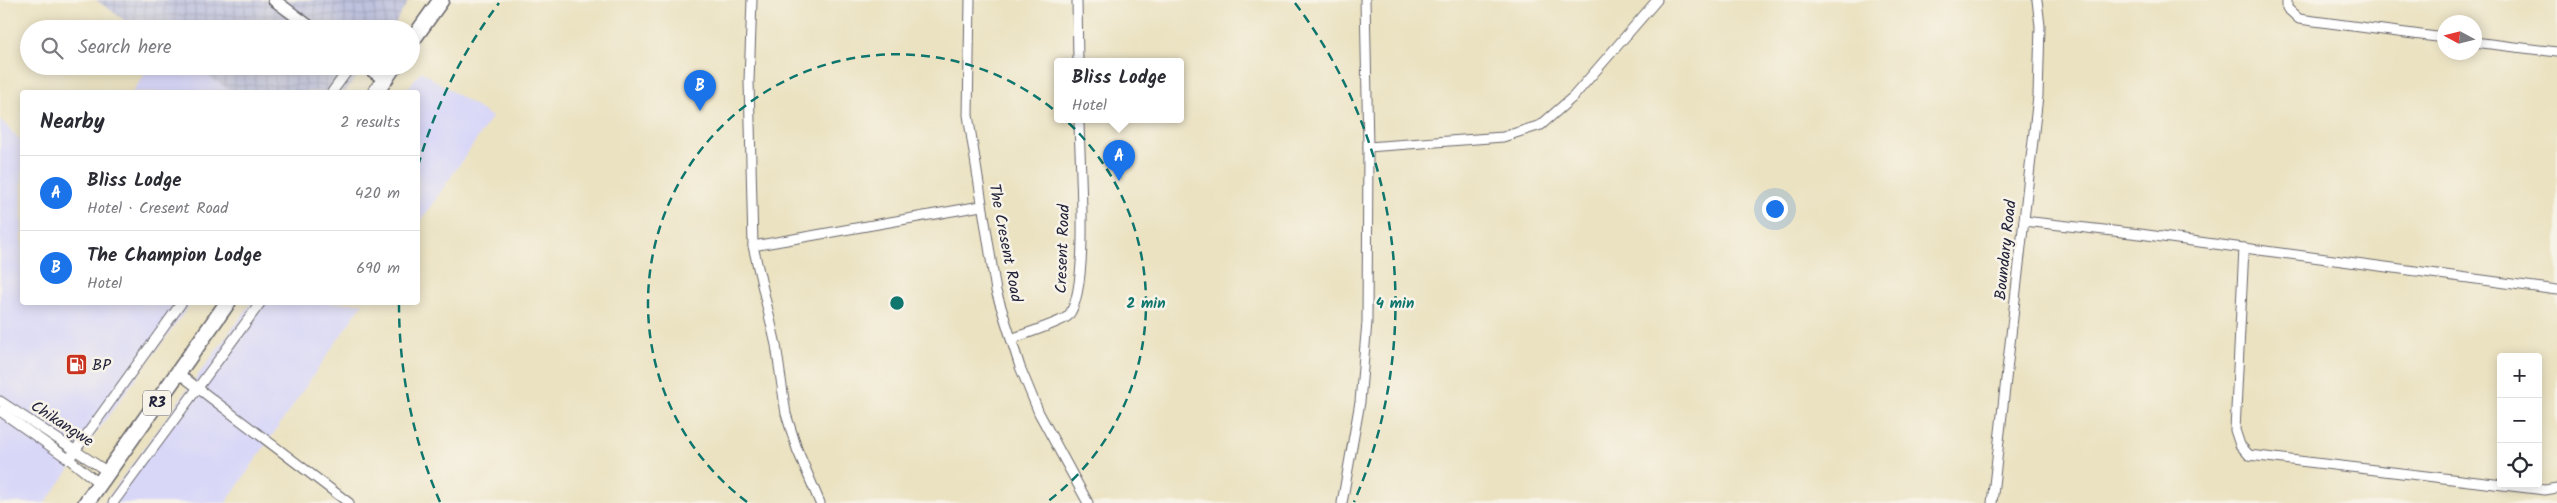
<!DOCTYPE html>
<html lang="en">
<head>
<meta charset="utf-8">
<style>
	:root { --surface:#fff; --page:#f2f2f3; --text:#2b2b33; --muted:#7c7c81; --line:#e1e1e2; --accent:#1a73e8 }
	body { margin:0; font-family:Kalam,sans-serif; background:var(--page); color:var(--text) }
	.controls { position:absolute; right:15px; bottom:15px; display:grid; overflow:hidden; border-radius:5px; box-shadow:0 2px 12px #0003 }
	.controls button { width:45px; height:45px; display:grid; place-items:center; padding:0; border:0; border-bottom:1px solid var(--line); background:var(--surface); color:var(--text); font:25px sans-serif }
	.compass { position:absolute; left:2437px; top:15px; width:45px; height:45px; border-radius:50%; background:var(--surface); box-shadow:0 2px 12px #0003; rotate:277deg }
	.you { position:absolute; left:1774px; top:208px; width:18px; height:18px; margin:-12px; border:4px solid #fff; border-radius:50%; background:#1a73e8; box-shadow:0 0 0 8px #1a73e833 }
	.badge { display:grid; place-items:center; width:32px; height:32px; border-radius:50%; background:var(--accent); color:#fff; font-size:16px; font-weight:700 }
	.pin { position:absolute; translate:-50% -41px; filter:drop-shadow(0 1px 2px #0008) }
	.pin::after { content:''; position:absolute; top:26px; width:18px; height:15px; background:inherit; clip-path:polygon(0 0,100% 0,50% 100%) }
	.popup { position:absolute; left:1054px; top:58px; width:130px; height:65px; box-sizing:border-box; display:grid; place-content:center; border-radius:5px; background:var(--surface); filter:drop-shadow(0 1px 4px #0005); font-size:16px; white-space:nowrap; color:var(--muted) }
	.popup b { font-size:19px; color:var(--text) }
	.popup::after { content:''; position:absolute; left:50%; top:100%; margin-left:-10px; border:10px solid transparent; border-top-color:var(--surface) }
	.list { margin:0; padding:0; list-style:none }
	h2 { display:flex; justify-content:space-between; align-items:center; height:65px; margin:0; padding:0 20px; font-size:21px }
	h2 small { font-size:16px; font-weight:400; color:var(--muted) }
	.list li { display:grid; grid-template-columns:32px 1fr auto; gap:15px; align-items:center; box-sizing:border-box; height:75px; padding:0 20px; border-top:1px solid var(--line) }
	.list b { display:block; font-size:19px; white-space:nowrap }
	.list p { margin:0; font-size:16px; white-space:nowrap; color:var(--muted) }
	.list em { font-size:16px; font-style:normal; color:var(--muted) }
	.icon { flex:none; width:28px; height:28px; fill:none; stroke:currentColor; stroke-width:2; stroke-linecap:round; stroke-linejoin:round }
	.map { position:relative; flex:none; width:2557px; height:503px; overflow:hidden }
	.search { position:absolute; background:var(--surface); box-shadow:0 2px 12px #0003; left:20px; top:20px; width:400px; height:55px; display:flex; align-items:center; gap:12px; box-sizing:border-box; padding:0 18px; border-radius:28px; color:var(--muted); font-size:19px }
	.panel { position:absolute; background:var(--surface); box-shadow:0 2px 12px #0003; left:20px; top:90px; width:400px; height:215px; border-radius:5px }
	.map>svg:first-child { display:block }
</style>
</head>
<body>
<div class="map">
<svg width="2557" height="503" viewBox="0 0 2557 503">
	<defs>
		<pattern id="industrial-grid" width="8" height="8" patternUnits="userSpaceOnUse" patternTransform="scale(1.25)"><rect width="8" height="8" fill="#bfc2dd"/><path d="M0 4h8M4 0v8" fill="none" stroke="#a4a6bf"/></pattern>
	</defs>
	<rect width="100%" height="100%" fill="#f7f3e8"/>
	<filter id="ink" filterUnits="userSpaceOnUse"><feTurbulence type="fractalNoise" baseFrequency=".02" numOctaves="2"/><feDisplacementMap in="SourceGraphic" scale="10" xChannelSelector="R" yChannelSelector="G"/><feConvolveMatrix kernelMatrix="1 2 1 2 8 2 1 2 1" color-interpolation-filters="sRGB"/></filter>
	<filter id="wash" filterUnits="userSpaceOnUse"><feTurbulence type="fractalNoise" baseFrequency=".0096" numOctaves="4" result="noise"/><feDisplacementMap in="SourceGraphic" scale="20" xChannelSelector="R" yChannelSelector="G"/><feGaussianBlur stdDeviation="1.12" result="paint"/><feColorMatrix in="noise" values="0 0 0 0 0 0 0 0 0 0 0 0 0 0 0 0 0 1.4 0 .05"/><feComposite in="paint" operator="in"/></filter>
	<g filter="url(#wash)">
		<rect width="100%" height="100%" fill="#ebe2c1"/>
		<g fill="#d8d7f8">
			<path d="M151,66H192L233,92H132Z"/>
			<path d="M421,71L492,117L418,225V92H405Z"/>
			<path d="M0,119L22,142V302L191,303L45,503H0Z"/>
			<path d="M251,303H363L226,503H104Z"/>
		</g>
		<g fill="url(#industrial-grid)">
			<path d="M96,0H409L392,29H137Z"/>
			<path d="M192,66H365L345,92H233Z"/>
		</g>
	</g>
	<g filter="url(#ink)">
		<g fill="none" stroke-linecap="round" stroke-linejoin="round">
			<defs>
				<g id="minor">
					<path d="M752,0L749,81L753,246L776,345L786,414L797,449L820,503"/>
					<path d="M970,0L968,115L996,291L1020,367L1039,413L1088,503"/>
					<path d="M1077,0L1078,62"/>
					<path d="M2287,0V8L2299,19L2444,38"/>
					<path d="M2474,42L2557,52"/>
					<path d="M332,92L351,66"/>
					<path d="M1368,147L1503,137L1541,125L1573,97L1657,0"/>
					<path d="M2024,221L2140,234L2557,290"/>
					<path d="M753,246L981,206"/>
					<path d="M2244,248L2235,430L2240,445L2249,455L2545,490L2557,488"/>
					<path d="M1011,339C1022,335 1062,322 1068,316C1091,290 1079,158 1079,120"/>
					<path d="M178,373L349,503"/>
					<path d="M0,401L108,472"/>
					<path d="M0,411L70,460L100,484"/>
					<path d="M69,459L182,302"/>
					<path d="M113,503L261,302"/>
					<path d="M1342,503L1360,402L1367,322L1368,147L1365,0"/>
					<path d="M1992,503L2038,96L2040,26L2037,0"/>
				</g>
				<g id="tertiary">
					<path d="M274,0L313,29"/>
					<path d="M365,66L385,80"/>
				</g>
				<g id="trunk">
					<path d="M411,42L441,0"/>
					<path d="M376,92L394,66"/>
					<path d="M86,503L228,302"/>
				</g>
			</defs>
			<use href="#minor" stroke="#68656a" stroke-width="11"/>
			<use href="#tertiary" stroke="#68656a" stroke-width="14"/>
			<use href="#trunk" stroke="#68656a" stroke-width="18"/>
			<use href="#minor" stroke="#fff" stroke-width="9"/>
			<use href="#tertiary" stroke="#fff" stroke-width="11"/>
			<use href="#trunk" stroke="#fff" stroke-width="15"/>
		</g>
	</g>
	<g fill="none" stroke="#0f766e" stroke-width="2.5" stroke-dasharray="9 6">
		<path d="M747 502A249 249 0 1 1 1047 502"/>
		<path d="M440 502A498 498 0 0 1 399 303M418 166A498 498 0 0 1 499 3M1295 3A498 498 0 0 1 1354 502"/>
	</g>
	<defs>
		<symbol id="fuel-square" viewBox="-11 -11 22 22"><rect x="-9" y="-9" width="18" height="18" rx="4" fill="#c8321e" stroke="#f7f3e8"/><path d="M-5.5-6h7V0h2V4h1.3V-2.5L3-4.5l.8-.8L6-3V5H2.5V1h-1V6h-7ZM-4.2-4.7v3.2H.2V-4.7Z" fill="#fff"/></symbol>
	</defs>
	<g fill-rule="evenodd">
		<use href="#fuel-square" x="64" y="352" width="25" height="25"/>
	</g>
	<g text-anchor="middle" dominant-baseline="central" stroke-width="5" stroke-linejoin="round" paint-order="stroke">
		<rect fill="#f7f3e8" stroke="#62616f" stroke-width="1" x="143" y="390.5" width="28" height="25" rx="4"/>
		<g font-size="15" font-weight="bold" fill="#22223b">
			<text x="157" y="403">R3</text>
		</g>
		<g font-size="16" fill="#22223b" stroke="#f7f3e8">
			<text transform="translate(1005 243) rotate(79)">The Cresent Road</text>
			<text transform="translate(1063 249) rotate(-88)">Cresent Road</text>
			<text transform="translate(2006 250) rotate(-84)">Boundary Road</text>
			<text transform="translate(62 424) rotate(33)">Chikangwe</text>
		</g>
		<g font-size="16" fill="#22223b" stroke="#f7f3e8" text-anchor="start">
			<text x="92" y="365">BP</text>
		</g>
	</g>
	<circle cx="897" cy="303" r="8" fill="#0f766e" stroke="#f7f3e8" stroke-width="2.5"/>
	<g font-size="15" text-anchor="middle" font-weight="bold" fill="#0f766e" stroke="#f7f3e8" stroke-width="5" stroke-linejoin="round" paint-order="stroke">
		<text x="1146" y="308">2 min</text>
		<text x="1395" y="308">4 min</text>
	</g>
</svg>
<div class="controls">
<button>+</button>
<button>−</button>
<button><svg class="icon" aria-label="locate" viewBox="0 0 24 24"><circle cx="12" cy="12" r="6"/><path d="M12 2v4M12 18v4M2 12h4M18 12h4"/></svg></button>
</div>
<svg class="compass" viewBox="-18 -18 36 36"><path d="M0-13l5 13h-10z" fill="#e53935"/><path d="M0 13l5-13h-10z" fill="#7c7c81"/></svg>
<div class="you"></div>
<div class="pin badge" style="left:1119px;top:181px">A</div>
<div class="popup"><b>Bliss Lodge</b>Hotel</div>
<div class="pin badge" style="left:700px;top:111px">B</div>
<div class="search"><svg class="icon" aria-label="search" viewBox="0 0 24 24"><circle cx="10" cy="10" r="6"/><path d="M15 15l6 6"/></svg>Search here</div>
<section class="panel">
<h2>Nearby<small>2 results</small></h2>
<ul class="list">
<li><span class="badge">A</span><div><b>Bliss Lodge</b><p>Hotel · Cresent Road</p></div><em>420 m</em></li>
<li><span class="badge">B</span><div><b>The Champion Lodge</b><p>Hotel</p></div><em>690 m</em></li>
</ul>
</section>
</div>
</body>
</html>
